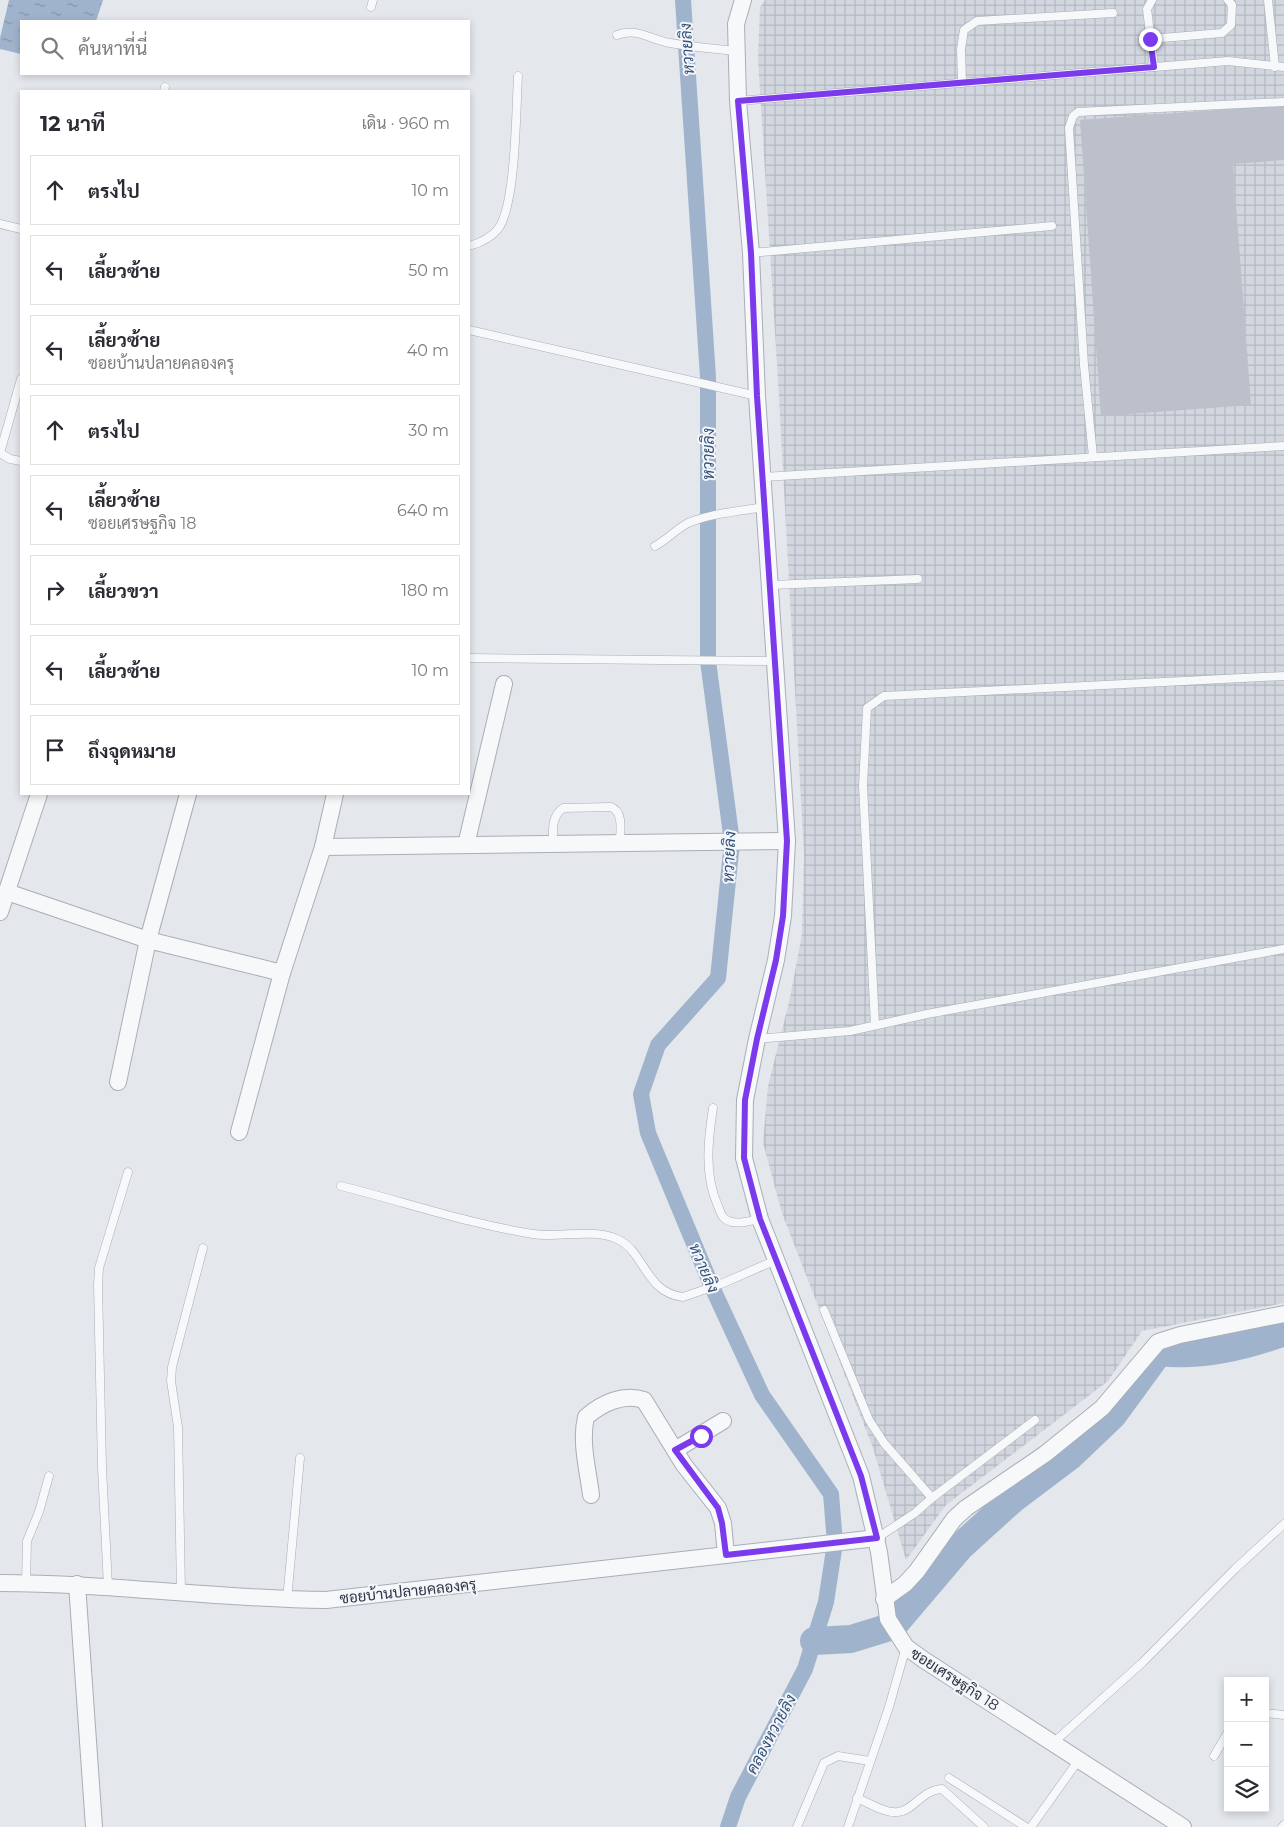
<!DOCTYPE html>
<html lang="th">
<head>
<meta charset="utf-8">
<style>
	:root { --surface:#fff; --page:#f7f7f7; --text:#2b2b33; --muted:#7c7c81; --line:#e1e1e2 }
	body { margin:0; font-family:Montserrat,Sarabun,sans-serif; background:var(--page); color:var(--text) }
	.controls { position:absolute; right:15px; bottom:15px; display:grid; overflow:hidden; border-radius:0px; box-shadow:0 2px 8px #0003 }
	.controls button { width:45px; height:45px; display:grid; place-items:center; padding:0; border:0; border-bottom:1px solid var(--line); background:var(--surface); color:var(--text); font:25px sans-serif }
	.stop { position:absolute; width:15px; height:15px; margin:-11px; border:4px solid #7c3aed; border-radius:50%; background:#fff }
	.stop.end { background:#7c3aed; border-color:#fff; box-shadow:0 1px 5px #0008 }
	.list { margin:0; padding:0; list-style:none }
	h2 { display:flex; justify-content:space-between; align-items:center; height:65px; margin:0; padding:0 20px; font-size:21px }
	h2 small { font-size:16px; font-weight:400; color:var(--muted) }
	.list li { display:grid; grid-template-columns:32px 1fr auto; gap:15px; align-items:center; box-sizing:border-box; height:70px; margin:0 10px 10px; padding:0 10px; border:1px solid var(--line); border-radius:0px }
	.list b { display:block; font-size:19px; white-space:nowrap }
	.list p { margin:0; font-size:16px; white-space:nowrap; color:var(--muted) }
	.list em { font-size:16px; font-style:normal; color:var(--muted) }
	.icon { flex:none; width:28px; height:28px; fill:none; stroke:currentColor; stroke-width:2; stroke-linecap:round; stroke-linejoin:round }
	.map { position:relative; flex:none; width:1284px; height:1827px; overflow:hidden }
	.search { position:absolute; background:var(--surface); box-shadow:0 2px 8px #0003; left:20px; top:20px; width:450px; height:55px; display:flex; align-items:center; gap:12px; box-sizing:border-box; padding:0 18px; border-radius:0px; color:var(--muted); font-size:19px }
	.panel { position:absolute; background:var(--surface); box-shadow:0 2px 8px #0003; left:20px; top:90px; width:450px; height:705px; border-radius:0px }
	.map>svg:first-child { display:block }
</style>
</head>
<body>
<div class="map">
<svg width="1284" height="1827" viewBox="0 0 1284 1827">
	<defs>
		<pattern id="industrial-grid" width="8" height="8" patternUnits="userSpaceOnUse" patternTransform="scale(1.25)"><rect width="8" height="8" fill="#d2d6de"/><path d="M0 4h8M4 0v8" fill="none" stroke="#b4b8c0"/></pattern>
		<pattern id="water-ripples" width="26" height="14" patternUnits="userSpaceOnUse" patternTransform="scale(1.25)"><rect width="26" height="14" fill="#9fb4cc"/><path d="M2 4q2-2 4 0t4 0M15 11q2-2 4 0t4 0" fill="none" stroke="#8293a7"/></pattern>
	</defs>
	<rect width="100%" height="100%" fill="#e4e7ec"/>
	<path fill="url(#industrial-grid)" d="M765,0H1284V1303L1142,1331L1108,1381L946,1505L906,1560L873,1448L782,1213L763,1143L768,1086L790,998L802,934L804,855L778,380L758,59L760,7Z"/>
	<path fill="url(#water-ripples)" d="M9,0H103L96,21H21V54L0,49V38Z"/>
	<g fill="none" stroke-linecap="round" stroke-linejoin="round">
		<path stroke="#9fb4cc" stroke-width="16" d="M683,0L708,377V661L732,842L718,978L658,1045L641,1094L648,1133L712,1287L762,1395L831,1494L835,1543L826,1602L805,1669L738,1797L728,1827"/>
		<path stroke="#9fb4cc" stroke-width="28" d="M814,1641L851,1639L893,1626L961,1546L1013,1499L1070,1456L1113,1415L1159,1352C1201,1357 1244,1347 1284,1332"/>
	</g>
	<path fill="#bbc0ca" d="M1284,105V160L1233,164L1251,405L1101,416L1080,120Z"/>
	<g fill="none" stroke-linecap="round" stroke-linejoin="round">
		<defs>
			<g id="lane">
				<path d="M1152,0L1147,9L1154,67"/>
				<path d="M1268,0L1275,67"/>
				<path d="M371,7L373,0"/>
				<path d="M617,35C637,27 651,40 670,43C692,47 714,49 737,51"/>
				<path d="M1150,39L1222,33L1231,25L1232,5L1228,0"/>
				<path d="M962,83L961,49L964,30L977,21L1113,13"/>
				<path d="M164,91L165,87"/>
				<path d="M738,101L1228,61L1284,67"/>
				<path d="M0,224L21,229"/>
				<path d="M469,246C480,243 490,239 498,229C516,206 516,109 518,76"/>
				<path d="M751,253L1052,226"/>
				<path d="M469,330L757,396"/>
				<path d="M21,379L0,453L10,459L21,461"/>
				<path d="M1093,457L1084,365L1069,128L1073,116L1078,112L1284,102"/>
				<path d="M763,477L1284,446"/>
				<path d="M655,546C667,540 676,529 688,523C712,513 740,511 765,507"/>
				<path d="M771,585L918,579"/>
				<path d="M469,658L774,661"/>
				<path d="M553,844C553,830 551,817 563,808L611,807C624,812 620,831 620,843"/>
				<path d="M875,1025L863,786L867,708L884,696L1284,676"/>
				<path d="M757,1039L850,1031L927,1014L1284,949"/>
				<path d="M713,1108C708,1140 704,1175 718,1206C719,1209 721,1214 723,1217C732,1227 749,1221 760,1219"/>
				<path d="M341,1186C405,1202 469,1224 533,1234C560,1238 592,1228 617,1239C645,1251 645,1293 683,1297L721,1284L776,1260"/>
				<path d="M824,1310L869,1420L884,1443L932,1498"/>
				<path d="M877,1538L915,1513L932,1498L1035,1420"/>
				<path d="M26,1583L27,1541L39,1512L49,1476"/>
				<path d="M108,1586L102,1468L98,1285L99,1268L128,1172"/>
				<path d="M181,1592L178,1427L171,1381L172,1367L203,1248"/>
				<path d="M287,1600L300,1458"/>
				<path d="M1265,1713L1284,1715"/>
				<path d="M1053,1743L1143,1662L1235,1569L1284,1524"/>
				<path d="M1214,1756L1228,1732"/>
				<path d="M949,1778L1026,1827"/>
				<path d="M857,1798C869,1803 886,1814 898,1812C913,1811 922,1790 942,1789L984,1827"/>
				<path d="M797,1827L824,1763L838,1756L870,1761"/>
				<path d="M848,1827L889,1707L906,1647"/>
				<path d="M1031,1827L1078,1761"/>
				<path d="M1282,1827L1284,1825"/>
			</g>
			<g id="street">
				<path d="M743,0L736,24L738,101L751,253L757,396L787,841L783,916L776,960L757,1039L745,1100L744,1158L760,1219L861,1476L879,1552L888,1619L906,1647L924,1660L1183,1827"/>
				<path d="M466,845L504,684"/>
				<path d="M323,847L787,841"/>
				<path d="M7,892L148,940L282,973"/>
				<path d="M0,912L39,794"/>
				<path d="M118,1082L148,940L188,794"/>
				<path d="M239,1132L282,973L323,847L335,794"/>
				<path d="M675,1450L723,1421"/>
				<path d="M591,1495C588,1470 580,1442 586,1417C602,1403 624,1393 644,1400L684,1465L718,1508L723,1523L726,1555"/>
				<path d="M0,1583C109,1583 217,1599 326,1600L877,1538"/>
				<path d="M77,1584L94,1827"/>
				<path d="M884,1599L905,1584L917,1571L954,1519L966,1508L1045,1454L1102,1408L1158,1342L1180,1335L1284,1314"/>
			</g>
		</defs>
		<use href="#lane" stroke="#a9aeb7" stroke-width="9"/>
		<use href="#street" stroke="#a9aeb7" stroke-width="18"/>
		<use href="#lane" stroke="#f7f8fa" stroke-width="8"/>
		<use href="#street" stroke="#f7f8fa" stroke-width="16"/>
	</g>
	<g fill="none" stroke-linecap="round" stroke-linejoin="round">
		<path stroke="#7c3aed" stroke-width="6" d="M701,1436L675,1450L718,1508L722,1523L726,1555L877,1538L861,1476L760,1219L744,1158L745,1100L757,1039L776,960L783,916L787,841L757,396L751,253L738,101L1154,67L1150,39"/>
	</g>
	<g text-anchor="middle" dominant-baseline="central" stroke-width="4" stroke-linejoin="round" paint-order="stroke">
		<g font-size="15" fill="#2b3445" stroke="#f4f6f9">
			<text transform="translate(408 1591) rotate(-6)">ซอยบ้านปลายคลองครุ</text>
			<text transform="translate(955 1679) rotate(33)">ซอยเศรษฐกิจ 18</text>
		</g>
		<g font-size="16" font-style="italic" fill="#34527a" stroke="#f4f6f9">
			<text transform="translate(687 49) rotate(-94)">หวายลิง</text>
			<text transform="translate(708 454) rotate(-90)">หวายลิง</text>
			<text transform="translate(729 857) rotate(-88)">หวายลิง</text>
			<text transform="translate(704 1268) rotate(67)">หวายลิง</text>
			<text transform="translate(771 1734) rotate(-62)">คลองหวายลิง</text>
		</g>
	</g>
</svg>
<div class="controls">
<button>+</button>
<button>−</button>
<button><svg class="icon" aria-label="layers" viewBox="0 0 24 24"><path d="M12 4l9 5-9 5-9-5zM3 14l9 5 9-5"/></svg></button>
</div>
<div class="stop" style="left:701px;top:1436px"></div>
<div class="stop end" style="left:1150px;top:39px"></div>
<div class="search"><svg class="icon" aria-label="search" viewBox="0 0 24 24"><circle cx="10" cy="10" r="6"/><path d="M15 15l6 6"/></svg>ค้นหาที่นี่</div>
<section class="panel">
<h2>12 นาที<small>เดิน · 960 m</small></h2>
<ul class="list">
<li><svg class="icon" aria-label="ahead" viewBox="0 0 24 24"><path d="M12 20V5M6 11l6-6 6 6"/></svg><div><b>ตรงไป</b></div><em>10 m</em></li>
<li><svg class="icon" aria-label="left" viewBox="0 0 24 24"><path d="M17 20v-9H6M10 6l-5 5 5 5"/></svg><div><b>เลี้ยวซ้าย</b></div><em>50 m</em></li>
<li><svg class="icon" aria-label="left" viewBox="0 0 24 24"><path d="M17 20v-9H6M10 6l-5 5 5 5"/></svg><div><b>เลี้ยวซ้าย</b><p>ซอยบ้านปลายคลองครุ</p></div><em>40 m</em></li>
<li><svg class="icon" aria-label="ahead" viewBox="0 0 24 24"><path d="M12 20V5M6 11l6-6 6 6"/></svg><div><b>ตรงไป</b></div><em>30 m</em></li>
<li><svg class="icon" aria-label="left" viewBox="0 0 24 24"><path d="M17 20v-9H6M10 6l-5 5 5 5"/></svg><div><b>เลี้ยวซ้าย</b><p>ซอยเศรษฐกิจ 18</p></div><em>640 m</em></li>
<li><svg class="icon" aria-label="right" viewBox="0 0 24 24"><path d="M7 20v-9h11M14 6l5 5-5 5"/></svg><div><b>เลี้ยวขวา</b></div><em>180 m</em></li>
<li><svg class="icon" aria-label="left" viewBox="0 0 24 24"><path d="M17 20v-9H6M10 6l-5 5 5 5"/></svg><div><b>เลี้ยวซ้าย</b></div><em>10 m</em></li>
<li><svg class="icon" aria-label="arrive" viewBox="0 0 24 24"><path d="M6 21V4h12l-3 4 3 4H6"/></svg><div><b>ถึงจุดหมาย</b></div></li>
</ul>
</section>
</div>
</body>
</html>
